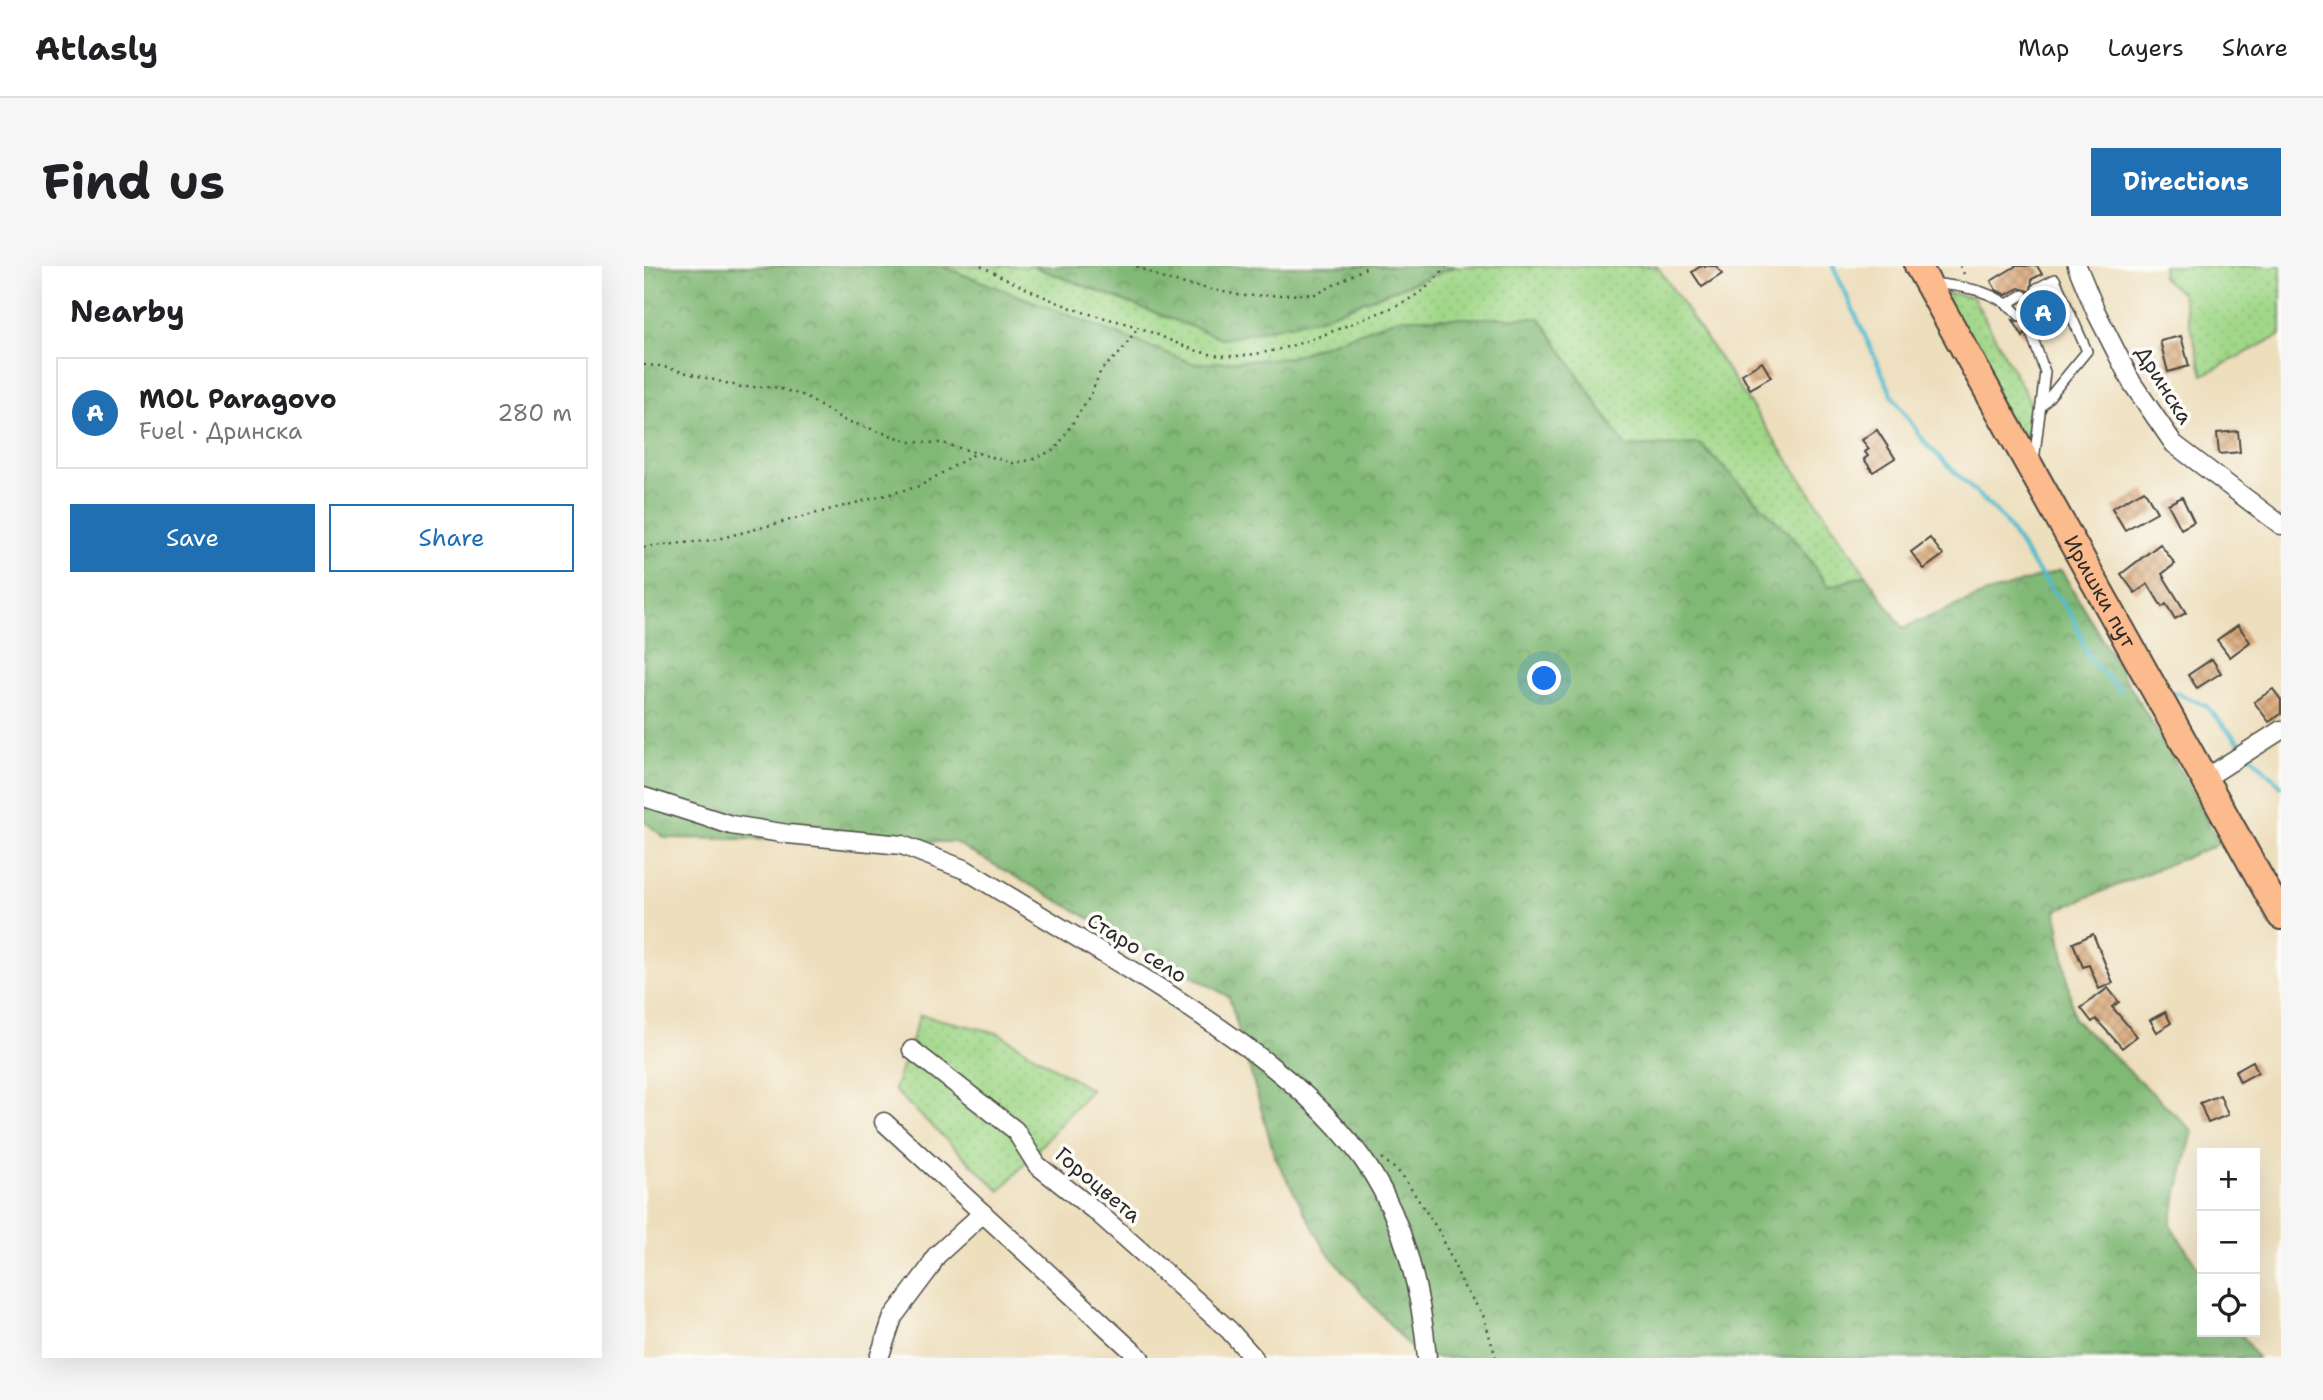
<!DOCTYPE html>
<html lang="en">
<head>
<meta charset="utf-8">
<style>
	:root { --surface:#fff; --page:#f6f6f6; --text:#202124; --muted:#757577; --line:#e0e0e0; --accent:#1f6fb2 }
	body { margin:0; font-family:"Shantell Sans",sans-serif; background:var(--page); color:var(--text) }
	.controls { position:absolute; right:21px; bottom:21px; display:grid; overflow:hidden; border-radius:0px; box-shadow:0 7px 28px #0002 }
	.controls button { width:63px; height:63px; display:grid; place-items:center; padding:0; border:0; border-bottom:2px solid var(--line); background:var(--surface); color:var(--text); font:35px sans-serif }
	.you { position:absolute; left:901px; top:413px; width:24px; height:24px; margin:-18px; border:5px solid #fff; border-radius:50%; background:#1a73e8; box-shadow:0 0 0 10px #1a73e833 }
	.badge { display:grid; place-items:center; width:46px; height:46px; border-radius:50%; background:var(--accent); color:#fff; font-size:23px; font-weight:700 }
	.pin { position:absolute; translate:-50% -50%; border:4px solid #fff; box-shadow:0 2px 7px #0006 }
	.list { margin:0; padding:0; list-style:none }
	h2 { display:flex; justify-content:space-between; align-items:center; height:91px; margin:0; padding:0 28px; font-size:30px }
	h2 small { font-size:23px; font-weight:400; color:var(--muted) }
	.list li { display:grid; grid-template-columns:46px 1fr auto; gap:21px; align-items:center; box-sizing:border-box; height:112px; margin:0 14px 14px; padding:0 14px; border:2px solid var(--line); border-radius:0px }
	.list b { display:block; font-size:26px; white-space:nowrap }
	.list p { margin:0; font-size:23px; white-space:nowrap; color:var(--muted) }
	.list em { font-size:23px; font-style:normal; color:var(--muted) }
	.actions { display:flex; gap:14px; padding:21px 28px }
	.actions a { flex:1; padding:16px 0; border:2px solid var(--accent); border-radius:0px; text-align:center; font-size:24px; color:var(--accent) }
	.actions .main { background:var(--accent); color:#fff }
	.icon { flex:none; width:38px; height:38px; fill:none; stroke:currentColor; stroke-width:2; stroke-linecap:round; stroke-linejoin:round }
	.map { position:relative; flex:none; width:1637px; height:1092px; overflow:hidden; border-radius:0px }
	header { display:flex; align-items:center; gap:42px; box-sizing:border-box; height:98px; padding:0 35px; background:var(--surface); border-bottom:2px solid var(--line) }
	header strong { font-size:33px }
	nav { display:flex; gap:38px; margin-inline-start:auto; font-size:24px }
	.intro { display:flex; align-items:center; justify-content:space-between; box-sizing:border-box; height:168px; padding:0 42px }
	h1 { margin:0; font-size:49px }
	.button { padding:18px 32px; border-radius:0px; background:var(--accent); color:#fff; font-size:24px; font-weight:700 }
	main { display:flex; gap:42px; padding:0 42px }
	aside { flex:1; background:var(--surface); border-radius:0px; box-shadow:0 7px 28px #0002 }
	.map>svg:first-child { display:block }
</style>
</head>
<body>
<header>
<strong>Atlasly</strong>
<nav><a>Map</a><a>Layers</a><a>Share</a></nav>
</header>
<div class="intro"><h1>Find us</h1><a class="button">Directions</a></div>
<main>
<aside>
<h2>Nearby<small></small></h2>
<ul class="list">
<li><span class="badge">A</span><div><b>MOL Paragovo</b><p>Fuel · Дринска</p></div><em>280 m</em></li>
</ul>
<div class="actions"><a class="main">Save</a><a>Share</a></div>
</aside>
<div class="map">
<svg width="1637" height="1092" viewBox="0 0 1637 1092">
	<defs>
		<pattern id="grass-dots" width="8" height="8" patternUnits="userSpaceOnUse" patternTransform="scale(1.75)"><rect width="8" height="8" fill="#a0d788"/><path d="M2 2h.1M6 6h.1" fill="none" stroke="#8ab976" stroke-width="1.8" stroke-linecap="round"/></pattern>
		<pattern id="forest-crowns" width="20" height="18" patternUnits="userSpaceOnUse" patternTransform="scale(1.75)"><rect width="20" height="18" fill="#80b874"/><path d="M2 6a3 3 0 1 1 6 0M12 15a3 3 0 1 1 6 0" fill="none" stroke="#69965f"/></pattern>
		<pattern id="building-cross-hatch" width="8" height="8" patternUnits="userSpaceOnUse" patternTransform="scale(1.75)"><rect width="8" height="8" fill="#d8a473"/><path d="M0 0l8 8M0 8l8-8" fill="none" stroke="#af865f"/></pattern>
	</defs>
	<rect width="100%" height="100%" fill="#fdfcf7"/>
	<filter id="ink" filterUnits="userSpaceOnUse"><feTurbulence type="fractalNoise" baseFrequency=".0143" numOctaves="2"/><feDisplacementMap in="SourceGraphic" scale="14" xChannelSelector="R" yChannelSelector="G"/><feConvolveMatrix kernelMatrix="1 2 1 2 8 2 1 2 1" color-interpolation-filters="sRGB"/></filter>
	<filter id="wash" filterUnits="userSpaceOnUse"><feTurbulence type="fractalNoise" baseFrequency=".00686" numOctaves="4" result="noise"/><feDisplacementMap in="SourceGraphic" scale="28" xChannelSelector="R" yChannelSelector="G"/><feGaussianBlur stdDeviation="1.57" result="paint"/><feColorMatrix in="noise" values="0 0 0 0 0 0 0 0 0 0 0 0 0 0 0 0 0 1.4 0 .05"/><feComposite in="paint" operator="in"/></filter>
	<g filter="url(#wash)">
		<rect width="100%" height="100%" fill="#eddebc"/>
		<g fill="url(#grass-dots)" stroke="#66815a" stroke-width="2">
			<path d="M297,0H388L580,73L676,52L813,0H1013L1222,309L1185,321L1154,277L1056,178L982,181L896,52H756L644,92L550,98Z"/>
			<path d="M1519,0H1637V69L1559,109L1538,28L1518,11Z"/>
			<path d="M1295,26L1329,31L1389,141L1387,195Z"/>
			<path d="M276,749L354,767L447,824L356,925L250,824Z"/>
		</g>
		<g fill="url(#forest-crowns)" stroke="#567250" stroke-width="2">
			<path d="M0,0H297L551,98L644,92L756,52H896L982,181L1056,178L1154,277L1184,321L1222,309L1259,362L1340,328L1417,304L1548,525L1575,578L1412,644L1430,753L1549,865L1526,958L1558,1008V1066H1596L1613,1092H775L682,985L631,891L585,731L310,576L21,572L0,555Z"/>
			<path d="M388,0H813L676,52L580,73Z"/>
		</g>
		<g fill="none" stroke-linecap="round" stroke-linejoin="round">
			<g stroke="#50bbcc" stroke-width="4.5">
				<path d="M1189,0L1249,131L1282,178L1359,253L1390,300L1428,349L1446,394L1477,425"/>
				<path d="M1530,426L1561,439L1599,481"/>
				<path d="M1605,488L1637,520"/>
			</g>
		</g>
		<g id="blocks">
			<g fill="url(#building-cross-hatch)">
				<path d="M1057,0H1072L1078,8L1058,21L1048,6Z"/>
				<path d="M1372,0H1393L1398,8L1388,13L1387,26L1392,29L1397,28L1401,35L1410,29L1419,48L1393,64L1389,60L1384,61L1379,71L1369,54L1379,56L1383,52L1382,47L1388,43L1383,35L1386,30L1385,25L1375,22L1362,29L1352,24L1347,15Z"/>
				<path d="M1537,70L1545,100L1524,106L1516,75Z"/>
				<path d="M1118,96L1127,111L1106,123L1098,108Z"/>
				<path d="M1233,164L1251,192L1229,206L1220,193L1224,190L1221,186L1225,183L1218,174Z"/>
				<path d="M1594,165L1596,186L1575,188L1573,167Z"/>
				<path d="M1500,224L1513,246L1481,264L1468,242Z"/>
				<path d="M1538,231L1550,256L1537,263L1524,238Z"/>
				<path d="M1286,272L1299,289L1280,303L1267,286Z"/>
				<path d="M1516,278L1531,298L1518,308L1542,347L1531,353L1522,338L1518,341L1504,318L1491,327L1477,308Z"/>
				<path d="M1594,359L1606,376L1586,391L1573,374Z"/>
				<path d="M1568,393L1577,407L1553,422L1544,409Z"/>
				<path d="M1629,423L1637,434V448L1625,456L1610,436Z"/>
				<path d="M1449,668L1469,717L1455,723L1445,699L1439,701L1429,677Z"/>
				<path d="M1464,722L1475,736L1468,741L1493,770L1478,782L1452,753L1448,756L1437,742Z"/>
				<path d="M1521,746L1527,757L1513,766L1506,754Z"/>
				<path d="M1609,795L1614,806L1596,816L1591,805Z"/>
				<path d="M1576,829L1584,849L1564,857L1556,837Z"/>
			</g>
		</g>
	</g>
	<g filter="url(#ink)">
		<use href="#blocks" fill-opacity="0" stroke="#484641" stroke-width="2"/>
		<g fill="none" stroke-linecap="round" stroke-linejoin="round">
			<defs>
				<g id="lane">
					<path d="M1289,17C1322,21 1353,24 1376,50"/>
					<path d="M1393,22L1411,13L1443,85L1397,141"/>
					<path d="M1363,38L1379,29"/>
					<path d="M1387,67L1401,106L1390,195"/>
				</g>
				<g id="street">
					<path d="M1433,0L1452,46L1488,117L1530,178L1637,259"/>
					<path d="M1560,513L1637,464"/>
					<path d="M0,531L87,559L144,568L258,579L322,604C377,637 431,670 485,703C573,758 689,831 738,924C765,976 778,1034 783,1092"/>
					<path d="M268,784L371,864L393,899L455,948L585,1064L610,1092"/>
					<path d="M240,856L496,1092"/>
					<path d="M235,1092L249,1051L285,1003L292,990L339,947"/>
				</g>
				<g id="primary">
					<path id="s1" d="M1274,0L1637,650"/>
				</g>
			</defs>
			<use href="#lane" stroke="#484641" stroke-width="12"/>
			<use href="#street" stroke="#484641" stroke-width="21"/>
			<use href="#primary" stroke="#484641" stroke-width="30"/>
			<g stroke="#484641" stroke-width="2.5" stroke-dasharray="2 5" stroke-linecap="butt">
				<path d="M337,0C370,17 404,34 439,46C458,52 477,55 496,62C528,73 555,92 591,90C634,88 675,71 714,55C749,41 779,33 802,0"/>
				<path d="M493,0L522,14L599,30L673,28L725,0"/>
				<path d="M1316,0L1321,10"/>
				<path d="M0,99L16,100L97,121H130L158,129L200,154L267,176L298,177L369,197L387,194L412,183L447,128L457,104L477,86L494,61"/>
				<path d="M0,281L70,274L276,220L334,186"/>
				<path d="M738,892L758,909L796,967L820,1021L839,1049L852,1092"/>
			</g>
			<use href="#lane" stroke="#fff" stroke-width="9"/>
			<use href="#street" stroke="#fff" stroke-width="18"/>
			<use href="#primary" stroke="#fbbb8c" stroke-width="26"/>
		</g>
	</g>
	<g text-anchor="middle" dominant-baseline="central" stroke-width="7" stroke-linejoin="round" paint-order="stroke">
		<g font-size="21" fill="#2b2b2b" stroke="#fdfcf7">
			<text transform="translate(1520 119) rotate(58)">Дринска</text>
			<text stroke="none"><textPath href="#s1" startOffset="373">Иришки пут</textPath></text>
			<text transform="translate(493 682) rotate(32)">Старо село</text>
			<text transform="translate(454 919) rotate(40)">Гороцвета</text>
		</g>
	</g>
</svg>
<div class="controls">
<button>+</button>
<button>−</button>
<button><svg class="icon" aria-label="locate" viewBox="0 0 24 24"><circle cx="12" cy="12" r="6"/><path d="M12 2v4M12 18v4M2 12h4M18 12h4"/></svg></button>
</div>
<div class="you"></div>
<div class="pin badge" style="left:1399px;top:47px">A</div>
</div>
</main>
</body>
</html>
